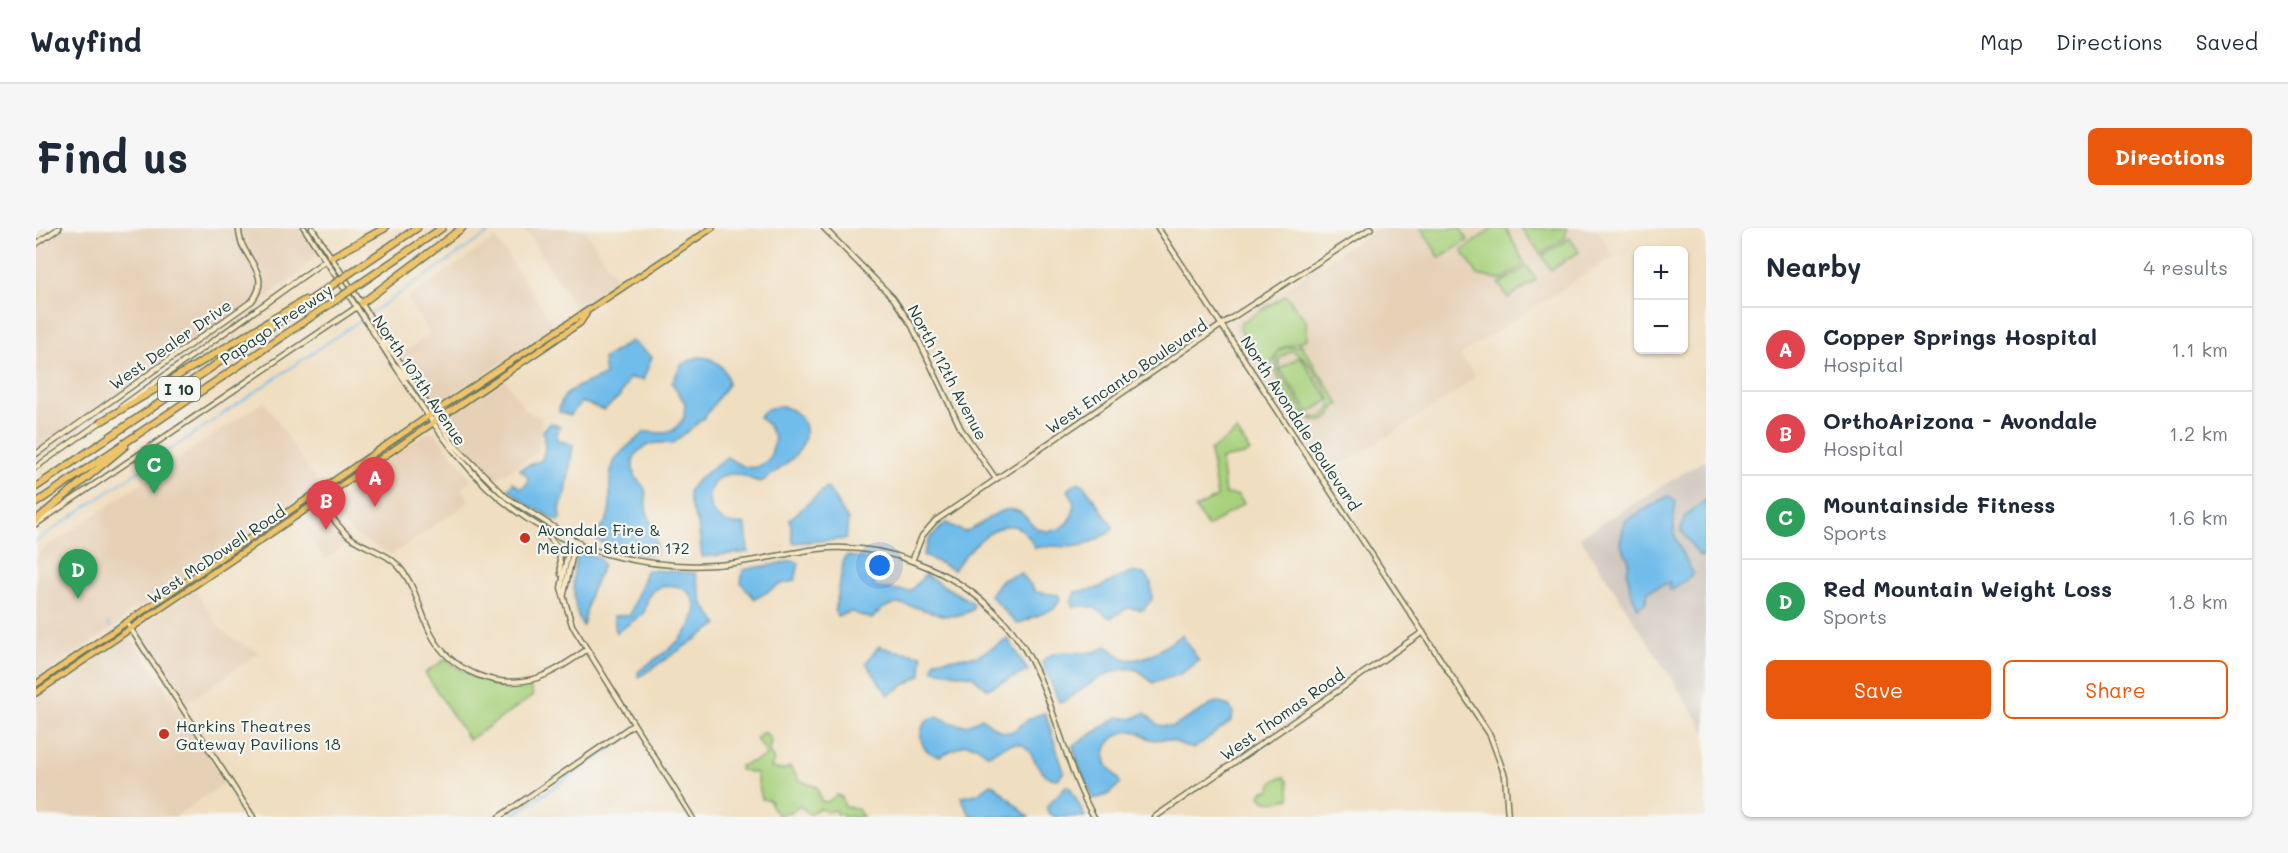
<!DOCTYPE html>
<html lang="en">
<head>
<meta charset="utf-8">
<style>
	:root { --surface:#fff; --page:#f6f6f7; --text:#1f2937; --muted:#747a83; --line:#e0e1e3; --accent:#ea580c }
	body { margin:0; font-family:Mali,sans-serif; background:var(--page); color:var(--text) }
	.controls { position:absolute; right:18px; top:18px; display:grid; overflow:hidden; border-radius:9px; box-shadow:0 2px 4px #0004 }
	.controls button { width:54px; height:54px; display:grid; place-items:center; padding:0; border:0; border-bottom:2px solid var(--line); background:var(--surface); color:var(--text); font:30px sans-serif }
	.you { position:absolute; left:844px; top:338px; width:21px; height:21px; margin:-15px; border:4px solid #fff; border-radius:50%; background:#1a73e8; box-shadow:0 0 0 9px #1a73e833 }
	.badge { display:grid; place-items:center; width:39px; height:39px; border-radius:50%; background:var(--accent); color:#fff; font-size:20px; font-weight:700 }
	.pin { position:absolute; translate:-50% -50px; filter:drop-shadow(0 2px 3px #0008) }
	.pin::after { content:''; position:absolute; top:32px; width:21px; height:18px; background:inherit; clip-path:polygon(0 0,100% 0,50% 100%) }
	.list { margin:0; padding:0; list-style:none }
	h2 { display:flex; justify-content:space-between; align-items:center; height:78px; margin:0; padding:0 24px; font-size:26px }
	h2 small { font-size:20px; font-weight:400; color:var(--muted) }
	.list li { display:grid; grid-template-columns:39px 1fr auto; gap:18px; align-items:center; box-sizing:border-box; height:84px; padding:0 24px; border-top:2px solid var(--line) }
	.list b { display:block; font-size:22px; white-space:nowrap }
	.list p { margin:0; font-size:20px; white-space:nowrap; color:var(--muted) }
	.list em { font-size:20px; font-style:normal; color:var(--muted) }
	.actions { display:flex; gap:12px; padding:18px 24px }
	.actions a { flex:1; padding:14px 0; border:2px solid var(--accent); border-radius:9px; text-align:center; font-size:21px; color:var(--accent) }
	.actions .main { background:var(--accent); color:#fff }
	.map { position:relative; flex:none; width:1670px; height:589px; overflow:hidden; border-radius:9px }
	header { display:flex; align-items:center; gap:36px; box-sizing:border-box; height:84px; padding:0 30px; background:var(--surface); border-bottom:2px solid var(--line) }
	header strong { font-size:28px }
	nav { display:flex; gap:33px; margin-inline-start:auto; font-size:21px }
	.intro { display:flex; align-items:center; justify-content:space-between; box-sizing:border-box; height:144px; padding:0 36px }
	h1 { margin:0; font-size:42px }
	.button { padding:15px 27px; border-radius:9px; background:var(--accent); color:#fff; font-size:21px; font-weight:700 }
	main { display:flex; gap:36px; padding:0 36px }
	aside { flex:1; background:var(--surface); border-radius:9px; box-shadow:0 2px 4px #0004 }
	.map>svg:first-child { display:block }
</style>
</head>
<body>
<header>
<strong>Wayfind</strong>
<nav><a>Map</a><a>Directions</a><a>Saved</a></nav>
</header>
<div class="intro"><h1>Find us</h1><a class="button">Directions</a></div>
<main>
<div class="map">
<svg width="1670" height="589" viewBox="0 0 1670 589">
	<rect width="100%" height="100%" fill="#f6f6f2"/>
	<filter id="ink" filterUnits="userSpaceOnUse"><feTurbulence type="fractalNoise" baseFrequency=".0167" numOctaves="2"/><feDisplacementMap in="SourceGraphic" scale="12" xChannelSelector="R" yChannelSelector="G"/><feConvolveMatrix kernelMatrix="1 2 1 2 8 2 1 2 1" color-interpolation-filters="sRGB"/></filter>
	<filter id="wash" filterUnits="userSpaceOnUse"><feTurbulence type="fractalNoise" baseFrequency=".008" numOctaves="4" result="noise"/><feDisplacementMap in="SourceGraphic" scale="24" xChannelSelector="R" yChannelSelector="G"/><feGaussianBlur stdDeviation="1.35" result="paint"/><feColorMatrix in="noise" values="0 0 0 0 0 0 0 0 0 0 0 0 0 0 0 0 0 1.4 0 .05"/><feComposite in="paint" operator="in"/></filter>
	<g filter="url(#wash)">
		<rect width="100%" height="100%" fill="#f0dec0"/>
		<g fill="#e6d0b6">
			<path d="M28,0H266L282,25L263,46L0,232V19Z"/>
			<path d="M488,0H547L584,55L542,83Z"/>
			<path d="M1341,0H1560L1578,28L1424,127L1439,149L1407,173L1291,246L1220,140L1195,95Z"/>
			<path d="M460,10L518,98L464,136L396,178L364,127L394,106L371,71Z"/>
			<path d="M468,150L486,177L495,186L506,190L502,224L456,254L424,220L407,195L409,191Z"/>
			<path d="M228,173L284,259L160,343L90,387V391L0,452V326Z"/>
			<path d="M390,205H399L433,247L434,251L426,261L434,273L356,327L317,306L307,296L292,272Z"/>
			<path d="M280,278L286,279L303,303L315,313L289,332L262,291Z"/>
			<path d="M158,362L185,401L200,413L224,424L148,477L101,402Z"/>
			<path d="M91,409L96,410L190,554L139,589H0V468Z"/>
		</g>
		<path fill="#ccc2b9" d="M1670,231V504L1544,309Z"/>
		<g fill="#a8d17c" stroke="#648758" stroke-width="1.5" fill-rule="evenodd">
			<path d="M1385,0H1424L1432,12L1404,30Z"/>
			<path d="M1456,0H1470L1489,36L1465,52L1442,47L1426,23Z"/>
			<path d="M1485,0H1531L1529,10L1505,26Z"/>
			<path d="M1534,10L1543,24L1515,42L1506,28Z"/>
			<path d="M1491,38L1500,52L1472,70L1463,56Z"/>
			<path d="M1250,67L1270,93L1271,111L1243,121L1232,142L1204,101L1205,95Z"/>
			<path d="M1264,115L1304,177L1299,178C1282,236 1201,112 1261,119ZM1255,123C1269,124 1297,167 1295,180L1287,189L1278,190L1270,185L1243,144V130Z"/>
			<path d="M1264,128L1293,172L1273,185L1244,141Z"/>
			<path d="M1201,203L1214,223L1208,227L1185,231L1189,266L1202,267L1208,275L1172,299L1159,280L1181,269L1174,223Z"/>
			<path d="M410,431C435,452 461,458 493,456L497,468L433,512L389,445Z"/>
			<path d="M726,505H730L735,512L733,524L738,532L735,540L747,542L754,539L764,553L781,559L785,573L791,574L801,567L806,569L809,579L821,580L827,589H807L805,586L801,587L799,582L791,584L784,580L773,586L764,578L757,583L742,587L736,580L734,572L726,571L720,545L704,542V538L729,529L730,524L720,511Z"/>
			<path d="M1248,549L1252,554L1254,570C1245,573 1230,577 1224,568L1226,563L1234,562L1238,552Z"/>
		</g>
		<g fill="#70bcea" stroke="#487c8f" stroke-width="1.5">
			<path d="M595,113L616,129L607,152L593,150L584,168L568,182L546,174L534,187L523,184C523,160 553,155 569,147L567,131Z"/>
			<path d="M662,129C677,128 692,140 692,156L669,189L636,216C617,212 591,220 598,246C600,253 607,256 609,261C611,266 609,274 610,280C613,295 623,308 620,325C609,329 562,317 556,307C587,288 566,262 578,234C583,223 600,212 609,204L628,205L638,202L648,190L649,175L636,155L645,137Z"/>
			<path d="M745,178C754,181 763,184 767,194C779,220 744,241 725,254C716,253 708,246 698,246C664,245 662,300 708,296L710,298L712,324L666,329L662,296L654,276L653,263L661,252L691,229C707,240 718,245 734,231L739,211L732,197L723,189L731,181Z"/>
			<path d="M514,195L524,199L520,208L522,212L537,217L530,265L524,280L525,291L522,293L492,277L473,261L477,254L484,260L491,257L492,249L484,241L506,232L509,221L507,203Z"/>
			<path d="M1043,254L1050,260L1077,299C1075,306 1069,306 1063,310C1035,326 1026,314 999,320C995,313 992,306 985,301C962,287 930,324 918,342L887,327L893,311L910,295L928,304C946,300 965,272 985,285C991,289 995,297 1002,301C1028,310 1048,285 1032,262Z"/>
			<path d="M791,259L812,292L810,311L757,315L754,291Z"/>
			<path d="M1632,268L1640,274C1633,308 1641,315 1657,345C1653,353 1643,354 1637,362L1632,361L1634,354L1612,363L1610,374L1602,380L1595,364L1591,344L1593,333L1584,315L1589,293Z"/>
			<path d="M1670,272V329L1663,327L1645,302L1649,288Z"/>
			<path d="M546,324L563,330L567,337L554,366L547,398C537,385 532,335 546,324Z"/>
			<path d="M811,328L837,331L836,352L840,360L874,363L889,347L937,375V381C899,406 866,351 836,391L816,384L801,388L799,383L808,330Z"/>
			<path d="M756,333L763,335L759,353L745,356L719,371L705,355L707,342Z"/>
			<path d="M613,342L659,345L667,376L682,396L603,449L602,444C621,428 646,417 657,392C669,364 633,345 613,367L608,385L580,405L578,388L594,387L610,343Z"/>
			<path d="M1094,344L1108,346L1115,355L1116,371L1107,382L1092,380L1074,390C1060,380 1055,376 1037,379L1035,375L1039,364L1060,361Z"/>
			<path d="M985,345L1000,364L1023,367L1024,372L1018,381L981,396L954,367L965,352Z"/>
			<path d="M1146,407L1163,433L1144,446L1117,455C1110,450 1107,443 1098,441C1077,436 1044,463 1027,474H1023L1006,434C1025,413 1049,435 1070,418C1076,422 1082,429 1090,431C1110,435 1131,417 1146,407Z"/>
			<path d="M972,411L992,443L951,461L936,448L897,442L899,432L941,428Z"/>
			<path d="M843,418C857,424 871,424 886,427L885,447L852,467L830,435Z"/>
			<path d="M1180,474L1193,478L1197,484L1196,492L1159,520C1149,520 1139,512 1128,511C1124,511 1117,513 1114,511C1109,510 1106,505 1102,504C1086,500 1069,512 1069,529C1069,542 1083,546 1084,556L1071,567L1058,571L1042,536L1037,518L1082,489L1096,491L1109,485L1122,497L1137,499Z"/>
			<path d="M1009,485L1028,544L1022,551C989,550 1005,491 953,527L940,518L929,516L904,528C888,526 881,513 887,497C902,479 910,498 927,497C934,497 940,493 946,490C983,522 976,491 1009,485Z"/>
			<path d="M955,556L958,557L993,589H935L925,569L941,566Z"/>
			<path d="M1030,558L1034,559L1049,589H1019L1011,583V578Z"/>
		</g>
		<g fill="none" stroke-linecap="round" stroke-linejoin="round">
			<g stroke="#70bcea" stroke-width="1.5">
				<path d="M0,313L460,0"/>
				<path d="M72,395L75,400"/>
			</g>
			<path stroke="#70bcea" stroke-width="3" d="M474,589L596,506"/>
		</g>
	</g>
	<g filter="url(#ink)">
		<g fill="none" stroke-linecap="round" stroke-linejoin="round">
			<defs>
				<g id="secondary">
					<path d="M268,0C295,41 323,82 350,124C391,186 427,249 490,290C544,326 615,341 679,337C714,335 748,325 782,321C848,314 916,341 962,387C1018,443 1020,523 1058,589"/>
					<path d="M276,0L418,217L470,269L543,315"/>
					<path d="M788,0L857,70L876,98L925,201L960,251"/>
					<path d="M1122,0L1454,507L1469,548L1472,589"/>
					<path d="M0,16L23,0"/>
					<path d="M346,113L364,134"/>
					<path d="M360,138L371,149"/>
					<path d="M86,178L290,32"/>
					<path d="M0,226L216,73C239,44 201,28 203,0"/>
					<path d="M0,239L66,193"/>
					<path d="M281,265C290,280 300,298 314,309C330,321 351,324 364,340C380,359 384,384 395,406C415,444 462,462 501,450C519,444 534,433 549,423"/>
					<path d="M0,296L321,79"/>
					<path d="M508,302L523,322L525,346"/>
					<path d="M534,313L525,360L536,397L656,589"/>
					<path d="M876,333L886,308L899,293L1194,91L1335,0"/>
					<path d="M528,366L539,316"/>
					<path d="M91,395L217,589"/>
					<path d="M463,589L597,497"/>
					<path d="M1119,589L1387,404"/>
				</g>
				<g id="primary">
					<path d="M0,456L397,185L676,0"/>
					<path d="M0,465L544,95L550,86"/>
				</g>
				<g id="highway">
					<path d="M296,29L349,0"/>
					<path d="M317,43L381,0"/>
					<path d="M325,55L406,0"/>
					<path d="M326,75L426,0"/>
					<path d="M66,193L269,72"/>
					<path d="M0,259L295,58"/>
					<path d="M0,275L303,70"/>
					<path d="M0,292L89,218"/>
				</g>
			</defs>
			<use href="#secondary" stroke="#687565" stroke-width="7"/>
			<use href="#primary" stroke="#687565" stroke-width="8"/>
			<use href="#highway" stroke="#687565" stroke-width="9"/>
			<use href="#secondary" stroke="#f9e7c3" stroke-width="4"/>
			<use href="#primary" stroke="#efc469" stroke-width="5"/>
			<use href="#highway" stroke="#efc469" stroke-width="6"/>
			<defs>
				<g id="highway-bridge">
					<path d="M295,58L317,43"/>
					<path d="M303,70L325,55"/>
				</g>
			</defs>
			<use href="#highway-bridge" stroke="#687565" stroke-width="9" stroke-linecap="butt"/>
			<use href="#highway-bridge" stroke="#efc469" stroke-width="6"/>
		</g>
	</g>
	<g fill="#c8321e" stroke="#f6f6f2" stroke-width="2">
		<circle cx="489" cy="310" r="6"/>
		<circle cx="128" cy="506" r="6"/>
	</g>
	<g text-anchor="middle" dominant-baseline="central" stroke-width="4.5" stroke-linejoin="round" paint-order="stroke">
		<rect fill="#f6f6f2" stroke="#60746d" stroke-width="1.5" x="122" y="149" width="42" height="24" rx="4.5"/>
		<g font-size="15" font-weight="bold" fill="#1f3d34">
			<text x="143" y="161">I 10</text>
		</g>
		<g font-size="16" fill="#1f3d34" stroke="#f6f6f2">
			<text transform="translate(240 96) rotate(-34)">Papago Freeway</text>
			<text transform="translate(134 116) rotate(-35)">West Dealer Drive</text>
			<text transform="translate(912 144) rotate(62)">North 112th Avenue</text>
			<text transform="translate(1090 148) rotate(-34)">West Encanto Boulevard</text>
			<text transform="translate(384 152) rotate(56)">North 107th Avenue</text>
			<text transform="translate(1265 195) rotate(57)">North Avondale Boulevard</text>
			<text transform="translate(180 326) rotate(-34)">West McDowell Road</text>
			<text transform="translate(1246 486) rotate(-35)">West Thomas Road</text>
		</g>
		<g font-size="16" fill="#1f3d34" stroke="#f6f6f2" text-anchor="start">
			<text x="501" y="301">Avondale Fire &amp;<tspan x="501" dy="18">Medical Station 172</tspan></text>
			<text x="140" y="497">Harkins Theatres<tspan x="140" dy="18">Gateway Pavilions 18</tspan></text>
		</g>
	</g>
</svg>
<div class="controls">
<button>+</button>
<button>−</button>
</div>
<div class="you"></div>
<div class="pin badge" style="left:339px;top:279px;background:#e0444e">A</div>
<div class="pin badge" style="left:290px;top:302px;background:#e0444e">B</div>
<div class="pin badge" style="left:118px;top:266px;background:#2e9e5b">C</div>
<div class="pin badge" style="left:42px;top:371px;background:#2e9e5b">D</div>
</div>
<aside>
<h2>Nearby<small>4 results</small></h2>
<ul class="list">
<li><span class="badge" style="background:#e0444e">A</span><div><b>Copper Springs Hospital</b><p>Hospital</p></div><em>1.1 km</em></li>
<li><span class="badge" style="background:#e0444e">B</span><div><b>OrthoArizona - Avondale</b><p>Hospital</p></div><em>1.2 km</em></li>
<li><span class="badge" style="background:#2e9e5b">C</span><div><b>Mountainside Fitness</b><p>Sports</p></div><em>1.6 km</em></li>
<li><span class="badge" style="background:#2e9e5b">D</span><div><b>Red Mountain Weight Loss</b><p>Sports</p></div><em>1.8 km</em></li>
</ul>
<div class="actions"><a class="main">Save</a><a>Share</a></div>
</aside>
</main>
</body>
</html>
